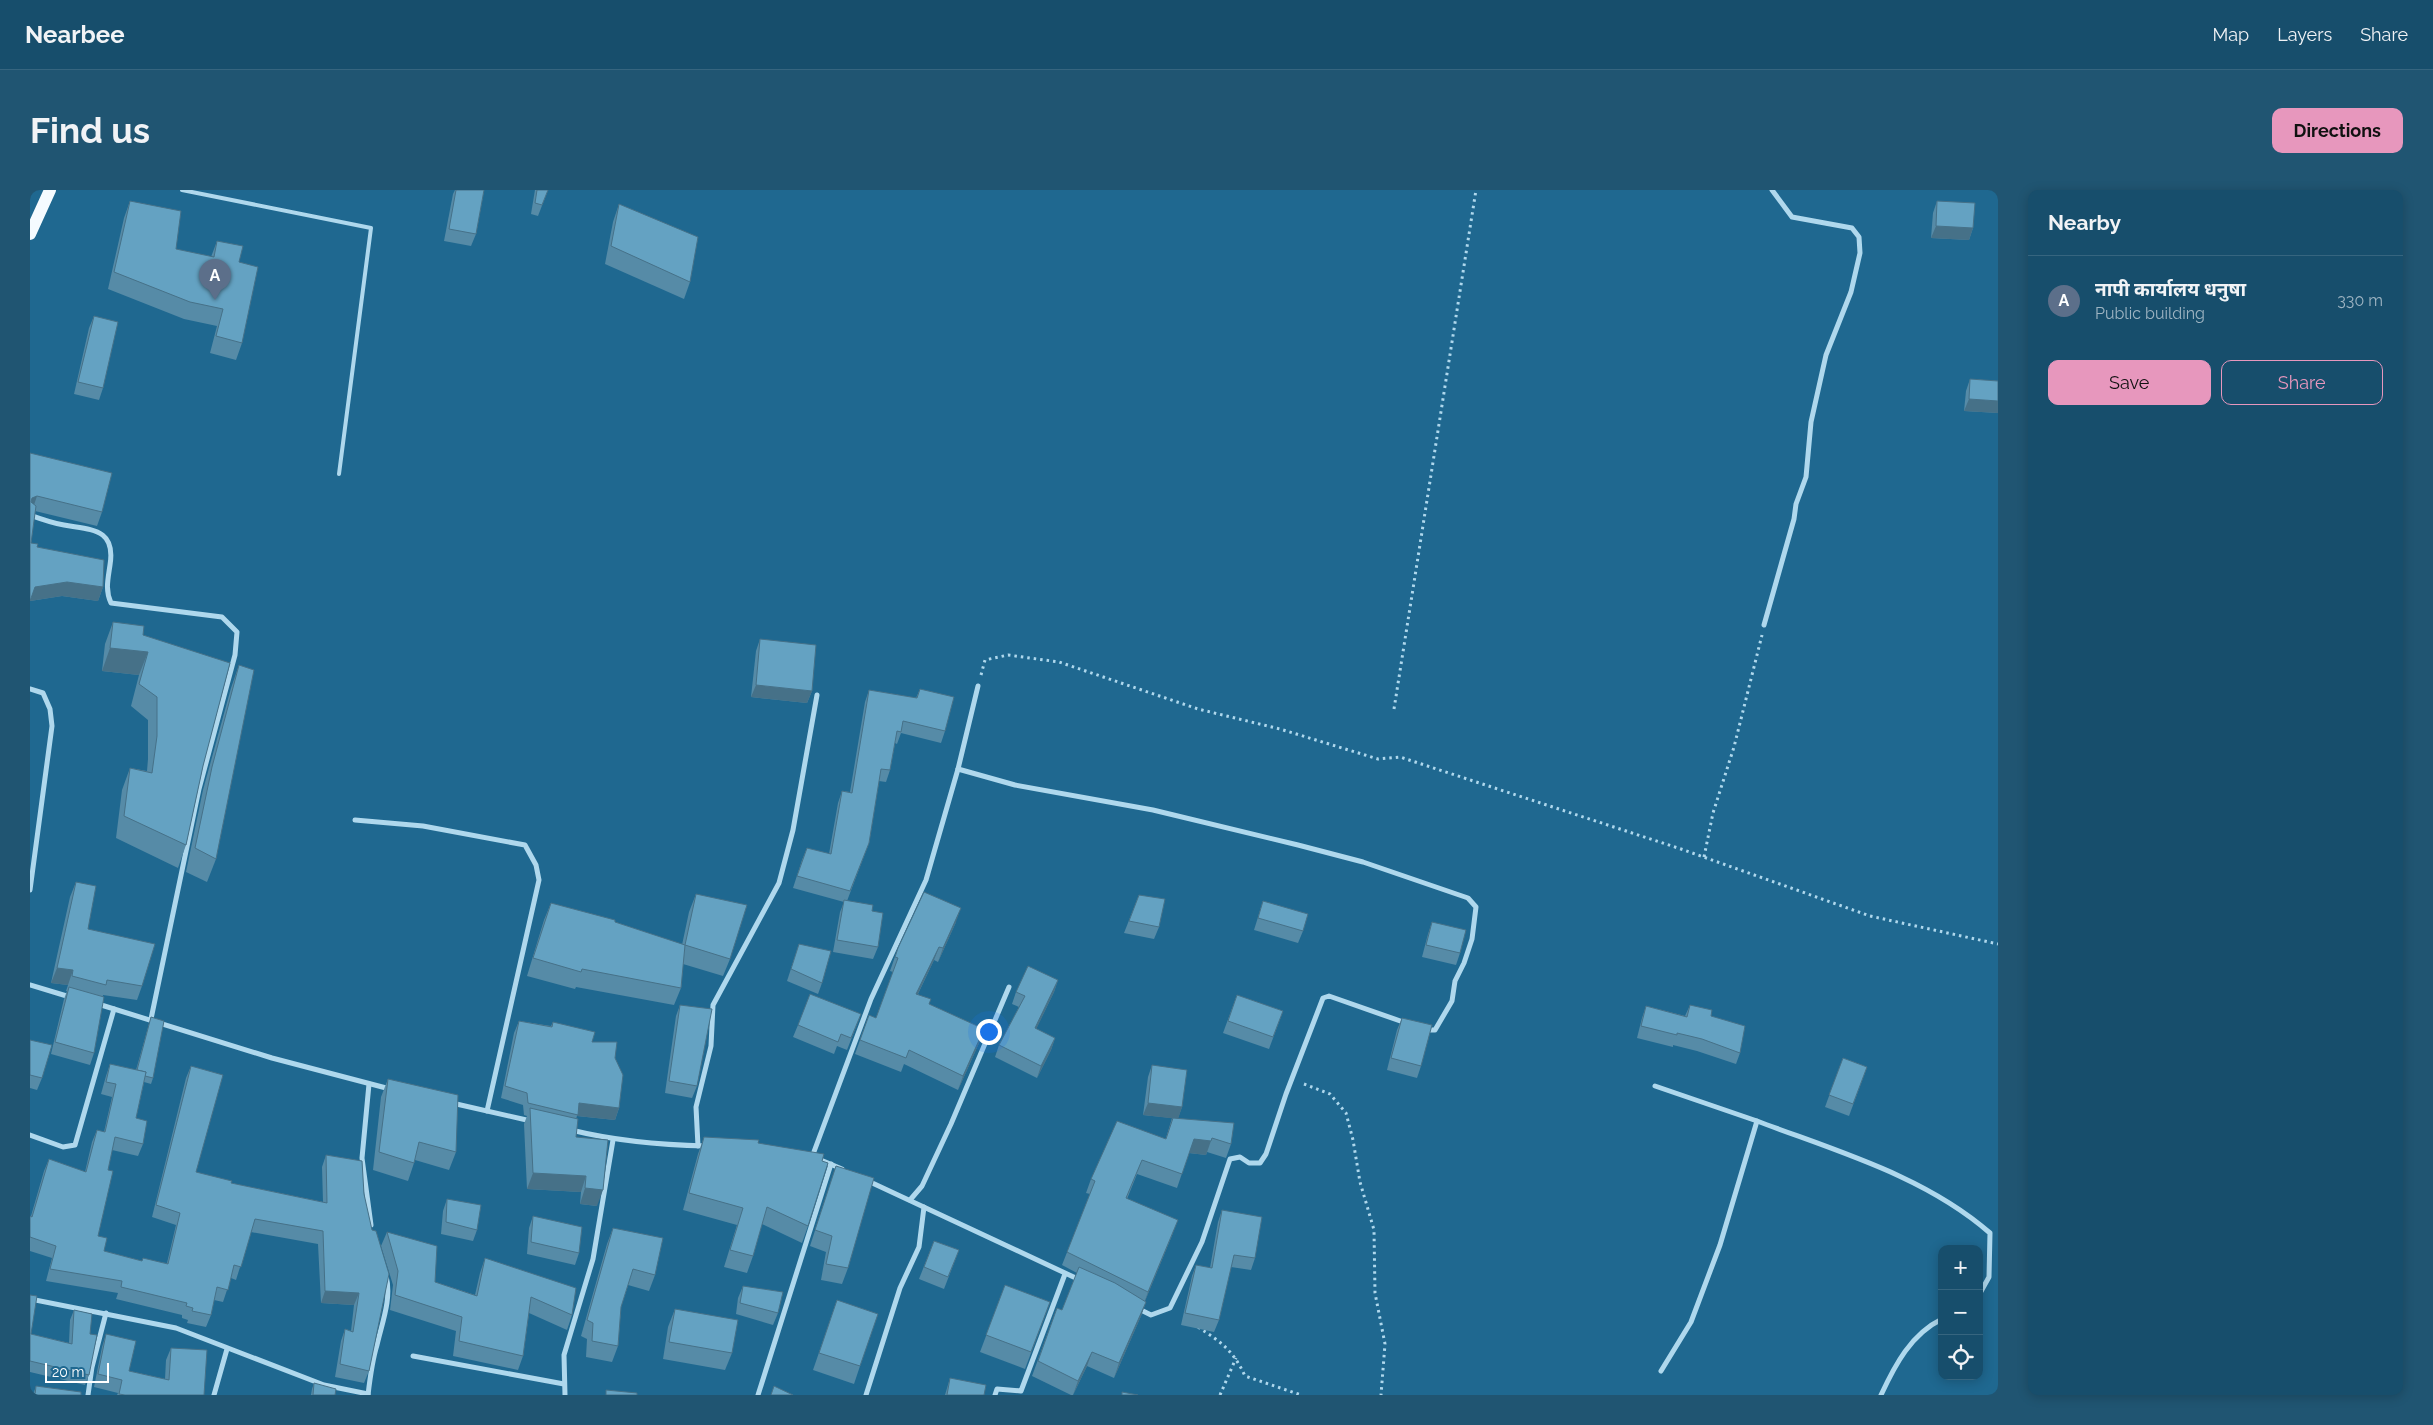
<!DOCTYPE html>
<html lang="en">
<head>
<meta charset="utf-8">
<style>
	:root { --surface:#174e6c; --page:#205572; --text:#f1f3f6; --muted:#9eb4c2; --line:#36657f; --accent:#e797bd }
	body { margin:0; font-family:Raleway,"Noto Sans Devanagari",sans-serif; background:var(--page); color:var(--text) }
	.controls { position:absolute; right:15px; bottom:15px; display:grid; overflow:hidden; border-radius:10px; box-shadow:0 2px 12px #0003 }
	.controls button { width:45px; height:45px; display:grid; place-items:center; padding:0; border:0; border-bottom:1px solid var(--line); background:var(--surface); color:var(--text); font:25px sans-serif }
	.scale { position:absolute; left:15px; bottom:12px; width:64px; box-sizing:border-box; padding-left:5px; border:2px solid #fff; border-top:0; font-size:14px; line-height:18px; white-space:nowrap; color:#fff; -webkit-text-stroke:4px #1f6890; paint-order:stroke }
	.you { position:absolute; left:958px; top:841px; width:18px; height:18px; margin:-12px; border:4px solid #fff; border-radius:50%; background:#1a73e8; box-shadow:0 0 0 8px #1a73e833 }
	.badge { display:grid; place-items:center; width:32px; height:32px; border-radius:50%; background:var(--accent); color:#fff; font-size:16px; font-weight:700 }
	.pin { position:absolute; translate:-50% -41px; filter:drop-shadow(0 1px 2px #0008) }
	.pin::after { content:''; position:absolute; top:26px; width:18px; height:15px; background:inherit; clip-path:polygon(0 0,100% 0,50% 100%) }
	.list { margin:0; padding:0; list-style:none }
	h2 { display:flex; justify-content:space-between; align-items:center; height:65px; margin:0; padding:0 20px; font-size:21px }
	h2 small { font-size:16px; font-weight:400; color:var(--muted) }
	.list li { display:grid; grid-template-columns:32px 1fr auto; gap:15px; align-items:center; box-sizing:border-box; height:90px; padding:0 20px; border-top:1px solid var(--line) }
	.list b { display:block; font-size:19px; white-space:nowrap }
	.list p { margin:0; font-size:16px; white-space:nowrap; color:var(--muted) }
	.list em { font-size:16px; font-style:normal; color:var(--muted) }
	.actions { display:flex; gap:10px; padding:15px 20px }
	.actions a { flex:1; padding:11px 0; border:1px solid var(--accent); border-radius:10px; text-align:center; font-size:18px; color:var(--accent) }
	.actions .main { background:var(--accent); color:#111 }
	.icon { flex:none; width:28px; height:28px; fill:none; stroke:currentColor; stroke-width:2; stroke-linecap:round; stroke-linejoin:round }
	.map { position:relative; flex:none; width:1968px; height:1205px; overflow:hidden; border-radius:10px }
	header { display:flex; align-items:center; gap:30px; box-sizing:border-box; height:70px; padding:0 25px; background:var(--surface); border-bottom:1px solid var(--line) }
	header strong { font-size:24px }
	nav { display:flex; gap:28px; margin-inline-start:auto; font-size:18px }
	.intro { display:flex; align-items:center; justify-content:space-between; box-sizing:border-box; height:120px; padding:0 30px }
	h1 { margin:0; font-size:35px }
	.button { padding:12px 22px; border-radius:10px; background:var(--accent); color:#111; font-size:18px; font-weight:700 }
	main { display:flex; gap:30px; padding:0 30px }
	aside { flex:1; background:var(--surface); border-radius:10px; box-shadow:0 2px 12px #0003 }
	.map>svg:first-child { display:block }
</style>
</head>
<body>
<header>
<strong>Nearbee</strong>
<nav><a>Map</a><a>Layers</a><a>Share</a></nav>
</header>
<div class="intro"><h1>Find us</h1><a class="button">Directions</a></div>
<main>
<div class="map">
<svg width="1968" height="1205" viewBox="0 0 1968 1205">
	<rect width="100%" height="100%" fill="#1f6890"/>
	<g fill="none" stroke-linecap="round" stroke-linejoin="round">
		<g stroke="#afd8ed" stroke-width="3" stroke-dasharray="2.5 4" stroke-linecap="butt">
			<path d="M951,485L955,470L978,465L1029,472L1168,519L1250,539L1348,569L1370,567L1651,659L1840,726L1968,754"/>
			<path d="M1364,519L1446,0"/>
			<path d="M1674,667L1683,623L1704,557L1732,445"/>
			<path d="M1274,894L1300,904L1316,923L1323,950L1330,992L1344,1040L1345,1103L1355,1154L1351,1205"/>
			<path d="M1168,1137C1191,1152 1203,1160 1215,1186L1271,1205"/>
			<path d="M1190,1205L1206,1168"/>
		</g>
		<path stroke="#afd8ed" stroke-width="4" d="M152,0L341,38L309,284"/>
		<g stroke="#afd8ed" stroke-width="5">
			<path d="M0,325C11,329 22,333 34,335C61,340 86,338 80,375C78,389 75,400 81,413L192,427L207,442L205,465L169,599L121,829"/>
			<path d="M1734,435L1764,329L1766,314L1776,287L1781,232L1796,165L1821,102L1830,63L1829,47L1822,38L1762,27L1742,0"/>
			<path d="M0,499L13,503L20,519L22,536L0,700"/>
			<path d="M928,579L985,595L1123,620L1268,655L1333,672L1438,708L1446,717L1442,749L1434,773L1425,791L1422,811L1405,840H1394"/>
			<path d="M325,630L393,636L495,655L506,675L509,690L457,921"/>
			<path d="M0,795L40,807"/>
			<path d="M68,814L242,868L360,899"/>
			<path d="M339,894L332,968L341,1035"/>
			<path d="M1625,896L1727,931L1690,1055L1661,1132L1631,1181"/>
			<path d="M422,913L501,931"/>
			<path d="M1727,931C1806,961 1895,986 1960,1043L1959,1087L1949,1105"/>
			<path d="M541,940C586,951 630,955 676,956"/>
			<path d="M0,945L33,957L45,955L84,819"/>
			<path d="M668,956L666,917L681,856L683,815L749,693L763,640L787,505"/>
			<path d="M782,967L841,809L896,690L928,579L948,496"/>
			<path d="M786,968L812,979"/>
			<path d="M838,991L1050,1090"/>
			<path d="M880,1010L892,996L921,934L979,797"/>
			<path d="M0,1109L146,1138L294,1195L338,1204"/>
			<path d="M1107,1118L1121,1125L1140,1118L1172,1052L1200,969L1210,967L1219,973H1230L1236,964L1256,904L1293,808L1299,806L1376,833"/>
			<path d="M383,1166L534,1194"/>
			<path d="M58,1205L62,1177L76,1123"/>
			<path d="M184,1205L197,1159"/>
			<path d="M338,1205C340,1188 342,1171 347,1155C352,1133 362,1108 356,1086"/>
			<path d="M535,1205L534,1165L563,1069L583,950"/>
			<path d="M728,1205L801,974"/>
			<path d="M836,1205L870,1098L889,1057L894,1017"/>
			<path d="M965,1205L967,1199L991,1201L1035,1084"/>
			<path d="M1851,1205C1865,1175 1881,1144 1912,1129"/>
		</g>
		<path stroke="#f5fbff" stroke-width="12" d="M0,44L20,0"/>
	</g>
	<g fill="#568ba7">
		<path d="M425,0H454L446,44L441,56L414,51L423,4Z"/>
		<path d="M505,0H518L508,26L501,24Z"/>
		<path d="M100,11L146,59L181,67L187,51L209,72L212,153L206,170L180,163L187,136L154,129L78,99L94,28Z"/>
		<path d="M1907,11L1943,38L1939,50L1901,48L1903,23Z"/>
		<path d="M589,14L660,92L654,109L575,74L583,32Z"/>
		<path d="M64,126L73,198L69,210L44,204L59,138Z"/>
		<path d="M1940,189L1968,191V223L1934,221L1936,201Z"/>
		<path d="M0,263L72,322L67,336L5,321L1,353L73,397L68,411L32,406L0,411Z"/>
		<path d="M83,432L113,445L173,576L156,655L148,678L86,648L92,600L100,578L117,581L118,569V530L101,516L109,485L72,481L75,454Z"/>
		<path d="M730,449L782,501L777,513L721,507L726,461Z"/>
		<path d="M209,475L186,669L177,692L156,682L173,600L201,498Z"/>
		<path d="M890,499L915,541L911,553L871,543L867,554L865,553L860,580L856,592L849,591L839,653L817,711L842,721L848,757L843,769L803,762L810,722L814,712L763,698L772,670L777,658L799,664L808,613L812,601L820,602L835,512L839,500L886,508Z"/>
		<path d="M46,692L58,739L112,796L107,810L73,805L64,863L60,875L21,864L34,809L37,801H36L38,795L21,793L40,707Z"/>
		<path d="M666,704L700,769L693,786L653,774L651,798L644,815L546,797L545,799L497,786L514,730L521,713L585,732L652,755L659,722Z"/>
		<path d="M1109,705L1129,737L1124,749L1094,743Z"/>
		<path d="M1233,711L1273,741L1268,753L1224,740Z"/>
		<path d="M926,732L908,772L904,770L888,804L899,814L954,839L949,853L928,900L874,874L871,882L825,864L839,825L846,828L863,782L860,781L868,758Z"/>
		<path d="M1402,732L1430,763L1426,775L1392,767L1398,744Z"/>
		<path d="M769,754L792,793L788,804L757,791Z"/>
		<path d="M1028,790L1024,802L1006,839L1025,848L1021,860L1007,888L965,867L969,855L989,817L982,814L986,802Z"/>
		<path d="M1207,805L1253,821L1239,859L1193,843Z"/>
		<path d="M650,815L667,896L662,908L635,903L646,826Z"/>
		<path d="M1660,815L1681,826L1710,863L1706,874L1667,861L1643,855V857L1607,848L1612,828L1616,816L1655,826Z"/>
		<path d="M831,824L817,860L807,856L804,864L763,847L768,835Z"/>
		<path d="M121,827L123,888L121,894L114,892L106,928L113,954L108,966L82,960L78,980L68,1046L74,1061L112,1071L137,1073L146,1035L122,1027L156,888L161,876L166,982L201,993L293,1012L292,977L296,965L332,971L339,1181L334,1193L305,1187L311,1151L315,1139L321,1141L324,1115L291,1113L288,1054L221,1042L206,1090L201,1088L193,1112L184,1110L181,1125L176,1137L157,1133L158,1130L152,1128V1125L86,1109L88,1103L16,1091L22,1068L0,1061V1026H1L14,981L19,969L55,982L62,952L67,940L74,942L82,907L71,904L76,886L80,874L106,880Z"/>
		<path d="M1372,828L1391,876L1387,888L1357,880L1367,840Z"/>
		<path d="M489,831L521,836L523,832L562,852L585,868L589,918L585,930L547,926L546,929V947L567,1016L550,1014L551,1002L497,999L494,934L497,926L494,925L493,915L471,908L484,843Z"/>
		<path d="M0,850L12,888L7,900L0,898Z"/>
		<path d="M1813,868L1837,877L1819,926L1795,917Z"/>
		<path d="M1122,875L1152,917L1148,928L1201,954L1196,968L1177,962L1176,965L1159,963L1147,998L1107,984L1097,1009L1143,1043L1115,1111L1116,1112L1111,1126L1084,1188L1057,1176L1043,1205H1041L1002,1186L1027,1118L1032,1120L1047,1083L1032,1075L1060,1004L1056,1003L1061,989L1136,948L1142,928L1113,925L1118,887Z"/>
		<path d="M358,889L426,962L419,980L385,970L378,991L343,980L351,907Z"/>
		<path d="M674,947L728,953L778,1036L772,1053L732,1034L723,1066L717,1083L694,1077L707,1035L653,1020L668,964Z"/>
		<path d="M806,976L818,1078L812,1094L791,1090L796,1062L780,1056Z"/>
		<path d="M417,1009L447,1040L443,1051L411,1044L413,1021Z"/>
		<path d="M1192,1020L1225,1068L1221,1080L1201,1077L1189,1130L1184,1142L1151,1135L1162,1086L1166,1075L1180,1078L1188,1032Z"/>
		<path d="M503,1026L549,1063L545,1075L497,1064L499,1038Z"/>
		<path d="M583,1038L625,1085L619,1101L598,1095L591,1117L588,1156L582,1172L556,1167L557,1149L551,1146L577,1054Z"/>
		<path d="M357,1042L405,1092L445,1105L450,1083L455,1068L542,1125L537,1140L499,1123L493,1166L488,1180L423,1166L426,1141L360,1120L363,1095L351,1056Z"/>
		<path d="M904,1051L929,1060L914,1099L889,1089Z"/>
		<path d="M975,1095L1020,1112L995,1179L950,1162Z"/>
		<path d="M713,1096L748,1123L743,1135L706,1124L708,1108Z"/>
		<path d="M0,1105L1,1144L39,1153L40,1130L44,1120L60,1144L59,1185L55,1195L0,1182Z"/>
		<path d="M807,1110L830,1176L824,1194L783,1180Z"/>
		<path d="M645,1119L702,1163L695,1180L633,1169L638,1137Z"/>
		<path d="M76,1144L99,1181L135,1189L136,1170L141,1158L174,1205H87L88,1203L64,1197L72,1157Z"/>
		<path d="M920,1188L954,1205H915Z"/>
		<path d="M284,1193L305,1205H281L282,1199Z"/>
		<path d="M6,1196L51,1205H3Z"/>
	</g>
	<g fill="#467188">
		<path d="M1906,36L1943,38L1939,50L1901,48Z"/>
		<path d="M1939,209L1968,211V223L1934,221Z"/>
		<path d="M7,306L2,321H0L2,308Z"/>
		<path d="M37,392L73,397L68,411L32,406L0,411L5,397Z"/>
		<path d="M80,458L118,462L109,485L72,481Z"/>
		<path d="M726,495L782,501L777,513L721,507Z"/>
		<path d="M931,718L926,732L908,772L913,758Z"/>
		<path d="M909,757L904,770L881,818L886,804Z"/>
		<path d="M27,778L43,780L38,795L21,793Z"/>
		<path d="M1028,790L1024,802L1001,850L1005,838Z"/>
		<path d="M954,839L949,853L928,900L933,886Z"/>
		<path d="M1025,848L1021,860L1007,888L1011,876Z"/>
		<path d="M549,913L589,918L585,930L547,926Z"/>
		<path d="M1118,913L1152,917L1148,929L1113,925Z"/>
		<path d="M1182,948L1176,965L1159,963L1164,949Z"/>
		<path d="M503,983L556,986L551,1002L497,999Z"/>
		<path d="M555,998L573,1000L567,1016L550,1014Z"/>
		<path d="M1148,1030L1143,1043L1113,1116L1118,1102Z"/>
		<path d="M295,1101L329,1103L324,1115L291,1113Z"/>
		<path d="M1116,1112L1111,1126L1084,1188L1089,1173Z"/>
		<path d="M1062,1162L1057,1176L1043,1205L1048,1191Z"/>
	</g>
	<g fill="#64a2c2" stroke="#467188">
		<path d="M426,0H454L446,44L419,39Z"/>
		<path d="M507,0H518L512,15L505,13Z"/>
		<path d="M100,11L151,21L146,59L184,67L187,51L213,56L209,72L228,77L212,153L186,146L193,119L160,112L84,82Z"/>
		<path d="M1907,11L1945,13L1943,38L1906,36Z"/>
		<path d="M589,14L668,47L660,92L581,56Z"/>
		<path d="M64,126L88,132L73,198L48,192Z"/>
		<path d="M1940,189L1968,191V211L1939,209Z"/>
		<path d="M0,263L82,283L72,322L7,306L2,308L1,312L6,316L1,353L8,354L7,357L74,370L73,397L37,392L5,397L0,411Z"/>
		<path d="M83,432L114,436L113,445L200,473L173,576L156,655L94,626L100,578L122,583L127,546V507L109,494L118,462L80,458Z"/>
		<path d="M730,449L786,455L782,501L726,495Z"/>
		<path d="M209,475L224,480L186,669L165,658L182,577Z"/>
		<path d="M890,499L924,507L915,541L873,531L871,542L867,541L860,580L851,579L839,653L820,701L767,686L777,658L801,664L812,601L822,603L839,500L887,508Z"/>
		<path d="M46,692L66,696L58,739L125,754L112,796L77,790L76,795L42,786L43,780L27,778Z"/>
		<path d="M894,702L931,718L913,758L909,757L886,804L901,809L899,814L954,839L933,886L879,860L876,868L830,850L839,825L846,828L868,768L865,767L868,758Z"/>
		<path d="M666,704L717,715L700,769L655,755Z"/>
		<path d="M1109,705L1135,709L1129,737L1099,731Z"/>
		<path d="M814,710L843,715L842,721L853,723L848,757L807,750Z"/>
		<path d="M1233,711L1278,724L1273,741L1228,728Z"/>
		<path d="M521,713L585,730V732L655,755L651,798L552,779L551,782L503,768Z"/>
		<path d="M1402,732L1436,740L1430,763L1396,755Z"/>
		<path d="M769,754L801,761L792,793L761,779Z"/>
		<path d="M998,776L1028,790L1005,838L1025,848L1011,876L969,855L995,806L986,802Z"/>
		<path d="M39,797L74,807L64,863L25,852Z"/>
		<path d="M780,804L831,824L821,848L811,844L808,852L768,835Z"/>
		<path d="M1207,805L1253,821L1243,847L1198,831Z"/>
		<path d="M650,815L682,819L667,896L639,891Z"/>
		<path d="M1660,815L1682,820L1681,826L1715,836L1710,863L1672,849L1647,843V845L1611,836L1616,816L1657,827Z"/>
		<path d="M121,827L134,831L123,888L115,886L116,882L107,880Z"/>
		<path d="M1372,828L1402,835L1391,876L1361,868Z"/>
		<path d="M489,831L522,837L523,832L565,842L562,852H587L585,868L593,885L589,918L549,913L548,925L498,913L497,903L475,896Z"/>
		<path d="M0,850L22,855L12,888L0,885Z"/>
		<path d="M1813,868L1837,877L1823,914L1799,905Z"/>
		<path d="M80,874L116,882L106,928L117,931L113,954L85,947L78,980L83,981L68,1046L77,1048L74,1061L112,1071L113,1068L138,1074L150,1023L126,1015L161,876L193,885L166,982L202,991L201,993L297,1013L296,965L332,971L334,1004L342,1040L346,1041L359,1084L339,1181L310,1174L315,1139L323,1142L329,1103L295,1101L293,1041L225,1029L211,1077L204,1075L198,1100L187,1097L181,1125L162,1121L163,1118L156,1116L157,1113L91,1097L92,1091L20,1079L26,1056L0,1047V1026L2,1027L19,969L56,982L67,940L75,942L86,894L76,892Z"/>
		<path d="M1122,875L1157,880L1152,917L1118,913Z"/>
		<path d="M358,889L428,905L426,962L389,952L384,973L349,962Z"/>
		<path d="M500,918L548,929L546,947L578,950L573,1000L555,998L556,986L503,983Z"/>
		<path d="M1143,928L1204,933L1201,954L1182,948L1181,951L1164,949L1152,984L1112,970L1096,1008L1148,1030L1118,1102L1037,1062L1065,991L1061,989L1087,931L1136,949Z"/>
		<path d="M674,947L729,950L728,953L794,964L792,971L798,973L778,1036L737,1017L723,1066L700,1060L713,1018L659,1003Z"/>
		<path d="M806,976L844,988L818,1078L796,1074L802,1046L785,1040Z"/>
		<path d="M417,1009L451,1015L447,1040L416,1032Z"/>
		<path d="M1192,1020L1232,1027L1225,1068L1204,1065L1189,1130L1155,1123L1166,1075L1182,1078Z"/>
		<path d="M503,1026L552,1037L549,1063L501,1052Z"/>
		<path d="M583,1038L633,1048L625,1085L603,1079L591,1117L588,1156L562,1151L563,1133L557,1130Z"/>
		<path d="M357,1042L407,1056L405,1092L447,1106L455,1068L546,1098L542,1125L501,1107L493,1166L429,1151L432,1127L365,1105L368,1081Z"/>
		<path d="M904,1051L929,1060L918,1087L894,1077Z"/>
		<path d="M1049,1077L1085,1093L1116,1112L1089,1173L1062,1162L1048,1191L1008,1171L1027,1118L1032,1120Z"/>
		<path d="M975,1095L1020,1112L1001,1162L956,1145Z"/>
		<path d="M713,1096L753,1102L748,1123L710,1113Z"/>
		<path d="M0,1105L7,1106L1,1144L42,1154L44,1120L62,1124L60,1144L67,1145L59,1185L0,1171Z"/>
		<path d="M807,1110L848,1124L830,1176L789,1163Z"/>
		<path d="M645,1119L708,1130L702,1163L639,1152Z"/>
		<path d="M76,1144L106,1151L99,1181L139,1190L141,1158L177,1160L174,1205H95L89,1204L92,1190L68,1184Z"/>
		<path d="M920,1188L956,1195L954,1205H917Z"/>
		<path d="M284,1193L306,1199L305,1205H283Z"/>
		<path d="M6,1196L51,1202V1205H5Z"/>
		<path d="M744,1196L763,1205H741Z"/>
		<path d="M576,1200L607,1203V1205H576Z"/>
		<path d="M1092,1202L1108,1205H1092Z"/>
	</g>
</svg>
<div class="controls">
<button>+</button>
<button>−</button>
<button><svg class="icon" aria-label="locate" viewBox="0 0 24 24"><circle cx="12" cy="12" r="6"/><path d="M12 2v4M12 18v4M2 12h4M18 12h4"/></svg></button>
</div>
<div class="scale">20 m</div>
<div class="you"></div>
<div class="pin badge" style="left:185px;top:110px;background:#5c6f8a">A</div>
</div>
<aside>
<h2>Nearby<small></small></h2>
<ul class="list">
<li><span class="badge" style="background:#5c6f8a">A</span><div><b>नापी कार्यालय धनुषा</b><p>Public building</p></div><em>330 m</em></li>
</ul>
<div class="actions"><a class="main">Save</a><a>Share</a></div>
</aside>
</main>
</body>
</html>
